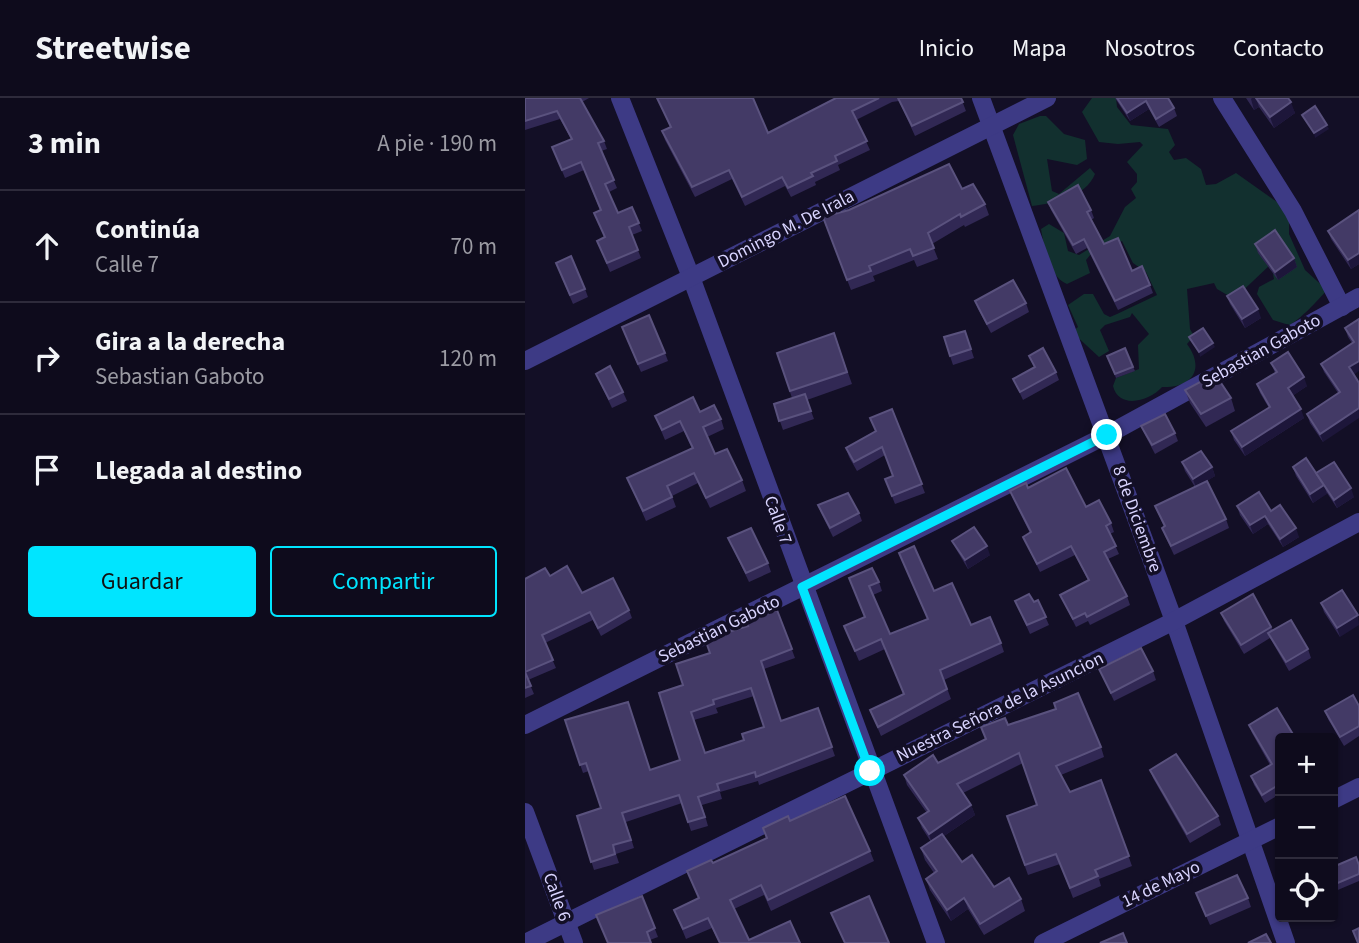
<!DOCTYPE html>
<html lang="es">
<head>
<meta charset="utf-8">
<style>
	:root { --surface:#0e0b1c; --page:#171425; --text:#f1f3f6; --muted:#9b9ba3; --line:#2e2b3b; --accent:#00e5ff }
	body { margin:0; font-family:"Source Sans 3",sans-serif; background:var(--page); color:var(--text) }
	.controls { position:absolute; right:21px; bottom:21px; display:grid; overflow:hidden; border-radius:7px; box-shadow:0 2px 5px #0004 }
	.controls button { width:63px; height:63px; display:grid; place-items:center; padding:0; border:0; border-bottom:2px solid var(--line); background:var(--surface); color:var(--text); font:35px sans-serif }
	.stop { position:absolute; width:21px; height:21px; margin:-16px; border:5px solid #00e5ff; border-radius:50%; background:#fff }
	.stop.end { background:#00e5ff; border-color:#fff; box-shadow:0 2px 7px #0008 }
	.list { margin:0; padding:0; list-style:none }
	h2 { display:flex; justify-content:space-between; align-items:center; height:91px; margin:0; padding:0 28px; font-size:30px }
	h2 small { font-size:23px; font-weight:400; color:var(--muted) }
	.list li { display:grid; grid-template-columns:46px 1fr auto; gap:21px; align-items:center; box-sizing:border-box; height:112px; padding:0 28px; border-top:2px solid var(--line) }
	.list b { display:block; font-size:26px; white-space:nowrap }
	.list p { margin:0; font-size:23px; white-space:nowrap; color:var(--muted) }
	.list em { font-size:23px; font-style:normal; color:var(--muted) }
	.actions { display:flex; gap:14px; padding:21px 28px }
	.actions a { flex:1; padding:16px 0; border:2px solid var(--accent); border-radius:7px; text-align:center; font-size:24px; color:var(--accent) }
	.actions .main { background:var(--accent); color:#111 }
	.icon { flex:none; width:38px; height:38px; fill:none; stroke:currentColor; stroke-width:2; stroke-linecap:round; stroke-linejoin:round }
	.map { position:relative; flex:none; width:834px; height:845px; overflow:hidden }
	header { display:flex; align-items:center; gap:42px; box-sizing:border-box; height:98px; padding:0 35px; background:var(--surface); border-bottom:2px solid var(--line) }
	header strong { font-size:33px }
	nav { display:flex; gap:38px; margin-inline-start:auto; font-size:24px }
	main { display:flex }
	aside { flex:1; background:var(--surface) }
	.map>svg:first-child { display:block }
</style>
</head>
<body>
<header>
<strong>Streetwise</strong>
<nav><a>Inicio</a><a>Mapa</a><a>Nosotros</a><a>Contacto</a></nav>
</header>
<main>
<aside>
<h2>3 min<small>A pie · 190 m</small></h2>
<ul class="list">
<li><svg class="icon" aria-label="ahead" viewBox="0 0 24 24"><path d="M12 20V5M6 11l6-6 6 6"/></svg><div><b>Continúa</b><p>Calle 7</p></div><em>70 m</em></li>
<li><svg class="icon" aria-label="right" viewBox="0 0 24 24"><path d="M7 20v-9h11M14 6l5 5-5 5"/></svg><div><b>Gira a la derecha</b><p>Sebastian Gaboto</p></div><em>120 m</em></li>
<li><svg class="icon" aria-label="arrive" viewBox="0 0 24 24"><path d="M6 21V4h12l-3 4 3 4H6"/></svg><div><b>Llegada al destino</b></div></li>
</ul>
<div class="actions"><a class="main">Guardar</a><a>Compartir</a></div>
</aside>
<div class="map">
<svg width="834" height="845" viewBox="0 0 834 845">
	<rect width="100%" height="100%" fill="#130f26"/>
	<g fill="#12302f">
		<path d="M567,0H591L592,9L606,27L643,31L650,47L644,54L649,62L661,60L676,71L681,87L691,86L711,75L759,109L764,120V136L780,172L802,192C793,202 775,222 764,227L748,222L732,196L734,189L749,181L746,166L709,201L692,191L689,185L662,191L665,231L669,238L662,246C681,272 666,290 637,289C625,303 594,312 588,288L591,280L614,271L613,247L624,236L607,215L605,219L580,227L575,232L584,253L574,259L547,234L553,229L543,207L559,196H568L579,216L585,219L592,216L632,197L621,174L608,165L597,143L566,156L561,162L565,175L542,186C524,179 519,148 516,131L524,126L539,135L543,153L554,157L585,138L600,109L611,100L606,91L612,84V76L602,64L618,47L615,44L593,46L574,44L557,14Z"/>
		<path d="M515,18H521L539,36L560,42L562,61L552,67L522,61L527,93L534,96L565,70L570,76C561,99 529,105 507,108L488,37L494,26Z"/>
	</g>
	<g fill="none" stroke-linecap="round" stroke-linejoin="round">
		<g stroke="#3d3a85" stroke-width="18">
			<path d="M95,0L166,179L411,845"/>
			<path d="M456,0L649,523L761,845"/>
			<path d="M697,0L768,113L817,209"/>
			<path d="M0,263L522,0"/>
			<path d="M0,627L582,337L834,199"/>
			<path d="M808,702L834,689"/>
			<path d="M0,714L49,845"/>
			<path d="M0,845L649,523L834,424"/>
			<path d="M518,845L755,728"/>
		</g>
	</g>
	<g fill="#312854" fill-rule="evenodd">
		<path d="M0,0H64L57,4L79,43L82,51L76,53L92,90L84,94L93,115L107,109L117,133L107,137L116,160L85,174L72,143L79,140L75,112L59,72L40,80L27,49L46,41L35,21L0,32Z"/>
		<path d="M132,0L243,35L311,0H436L441,13L390,38L374,3L367,4L331,22L345,52L313,67L315,72L290,84L291,87L266,99L260,88L220,108L207,81L170,99L140,42L137,33L145,29Z"/>
		<path d="M590,0H643L649,10L652,18L634,29L624,11L605,23Z"/>
		<path d="M721,0H763L770,15L749,30L734,9L729,12Z"/>
		<path d="M437,91L460,106L464,117L440,129L439,127L407,146L413,161L392,169L389,162L348,178L350,183L326,192L298,119Z"/>
		<path d="M523,104L566,112L569,120L566,122L579,146L607,173L625,187L628,195L593,212L562,150L551,156L526,112Z"/>
		<path d="M834,112V166L826,171L806,141L803,133Z"/>
		<path d="M730,146L769,160L772,169L753,182L733,155Z"/>
		<path d="M34,173L60,191L63,199L48,206Z"/>
		<path d="M702,198L736,220L720,230L705,206Z"/>
		<path d="M450,203L501,205L504,214L466,235L453,211Z"/>
		<path d="M834,221L828,277L798,344L785,325L782,316L813,295L799,274L796,266L827,245L823,239L820,230Z"/>
		<path d="M440,233L449,260L428,267L425,258Z"/>
		<path d="M309,235L327,286L282,302L289,321L258,332L249,306L267,300L252,255Z"/>
		<path d="M100,237L140,255L143,263L116,274Z"/>
		<path d="M600,250L610,273L591,280L582,258Z"/>
		<path d="M504,258L531,274L534,282L498,302L488,281L509,269Z"/>
		<path d="M746,265L782,288L767,298L779,320L720,358L709,342L706,333L744,310L735,295L732,286L750,275Z"/>
		<path d="M71,276L98,294L102,303L87,310Z"/>
		<path d="M660,292L706,300L710,313L681,329L665,305Z"/>
		<path d="M367,311L400,395L370,406L360,381L368,378L360,357L332,373L324,359L321,350L350,333Z"/>
		<path d="M175,314L196,321L199,331L182,339L190,356L217,382L221,393L185,410L173,385L147,398L151,409L121,423L102,380L167,351L159,333L140,342L130,318Z"/>
		<path d="M616,328L650,335L653,343L630,356L620,337Z"/>
		<path d="M657,364L687,369L690,378L678,385L701,421L704,430L649,457L640,438L637,430L639,429L630,408L670,389L660,373Z"/>
		<path d="M768,369L792,376L829,399L812,410L802,395L788,405L771,378Z"/>
		<path d="M503,390L561,409L586,425L589,434L585,436L594,456L583,461L602,498L605,507L565,527L563,523L551,529L535,497L563,482L550,457L515,474L498,439L505,435L488,401L485,393Z"/>
		<path d="M293,407L334,415L337,423L308,439L296,415Z"/>
		<path d="M712,408L746,413L774,439L758,449L743,426L728,436L715,417Z"/>
		<path d="M203,440L243,465L246,474L224,484Z"/>
		<path d="M427,443L465,457L443,471L431,451Z"/>
		<path d="M374,455L409,493L446,527L476,545L479,554L419,582L426,601L356,638L345,612L379,596L360,551L334,563L319,528L340,519L324,480L354,484L357,493L348,497L365,536L403,521Z"/>
		<path d="M25,478L57,495L104,512L107,520L76,538L68,522L20,545L31,570L3,582L9,596L0,600V481Z"/>
		<path d="M817,492L815,539L799,514L796,505Z"/>
		<path d="M513,502L524,527L505,536L490,503L509,504Z"/>
		<path d="M252,512L270,560L239,571L256,623L293,610L310,658L234,687L233,683L195,694L197,701L177,707L183,728L166,733L157,705L101,724L109,750L91,756L94,765L69,772L52,718L76,710L64,673L58,675L40,622L125,672L155,662L158,587L185,555L223,528ZM229,598L239,629L219,642L180,654L169,622L193,615L191,610Z"/>
		<path d="M696,515L746,529L748,532L783,551L786,560L764,573L745,540L719,556L699,523Z"/>
		<path d="M574,571L628,573L631,582L589,603Z"/>
		<path d="M834,608V638L819,648L803,621L800,613Z"/>
		<path d="M483,627L576,649L579,659L536,677L545,694L576,682L607,768L574,781L576,788L548,800L535,766L503,777L482,718L512,707L498,665L438,695L446,707L450,717L419,738L437,764L469,789L496,801L500,813L459,837L443,811L426,823L405,792L401,781L409,775L400,762L396,750L406,744L397,730L393,720L402,715L382,687L379,677L413,665L460,641Z"/>
		<path d="M724,627L769,638L770,640H755V696L740,705L729,687L726,678L745,667L727,635Z"/>
		<path d="M625,672L693,718L696,727L665,745L628,680Z"/>
		<path d="M265,723L345,753L349,763L246,813L239,797L209,811L224,842L275,845H194L187,830L161,841L149,812L174,801L162,773L188,765L241,740L238,730Z"/>
		<path d="M834,767V783L808,794V769Z"/>
		<path d="M671,795L723,800L726,809L685,827Z"/>
		<path d="M117,798L133,839L125,842L82,845Z"/>
	</g>
	<g fill="#1d163a">
		<path d="M727,0H731L734,9L729,12L726,1Z"/>
		<path d="M621,3L624,11L605,23L602,15Z"/>
		<path d="M766,4L770,15L749,30L745,19Z"/>
		<path d="M802,27L804,31L790,40L789,35Z"/>
		<path d="M834,155V166L826,171L823,162Z"/>
		<path d="M769,160L772,169L753,182L750,174Z"/>
		<path d="M733,211L736,220L720,230L717,221Z"/>
		<path d="M688,245L690,249L675,259L674,254Z"/>
		<path d="M834,263V273L827,278L824,269Z"/>
		<path d="M779,279L782,288L766,299L763,290Z"/>
		<path d="M834,310V320L798,344L795,336Z"/>
		<path d="M776,311L779,320L720,358L717,349Z"/>
		<path d="M687,369L690,378L671,390L668,381Z"/>
		<path d="M799,387L802,396L788,405L785,396Z"/>
		<path d="M826,390L829,399L812,410L809,402Z"/>
		<path d="M740,418L743,426L728,436L725,427Z"/>
		<path d="M771,430L774,439L758,449L755,441Z"/>
		<path d="M462,448L465,457L443,471L440,462Z"/>
		<path d="M833,517L834,527L815,539L812,530Z"/>
		<path d="M446,707L450,717L407,746L404,736Z"/>
		<path d="M439,800L443,811L426,823L422,812Z"/>
	</g>
	<g fill="#433a66" stroke="#5a527e" stroke-width="2" fill-rule="evenodd">
		<path d="M0,0H55L79,43L73,45L89,82L80,86L93,115L107,109L114,125L104,129L113,152L82,165L72,143L80,139L69,115L76,112L56,64L37,72L27,49L47,41L32,13L0,23Z"/>
		<path d="M132,0H228L243,35L311,0H354L327,13L342,43L310,58L312,63L286,75L288,78L263,90L257,79L217,99L204,72L167,89L137,33L146,29Z"/>
		<path d="M373,0H436L438,4L387,28Z"/>
		<path d="M592,0H643L649,10L631,21L621,3L602,15Z"/>
		<path d="M731,0H763L766,4L745,19Z"/>
		<path d="M790,8L802,27L789,35L777,17Z"/>
		<path d="M424,66L437,91L448,86L460,106L436,119L435,116L403,135L409,150L388,158L385,151L344,168L346,173L322,182L298,119L324,112Z"/>
		<path d="M553,87L566,112L562,114L579,146L593,140L607,173L617,168L625,187L590,203L559,141L548,147L523,104Z"/>
		<path d="M834,112V155L823,162L803,133Z"/>
		<path d="M750,132L769,160L750,174L730,146Z"/>
		<path d="M46,158L60,191L45,197L31,165Z"/>
		<path d="M488,182L501,205L462,226L450,203Z"/>
		<path d="M718,188L733,211L717,221L702,198Z"/>
		<path d="M124,217L140,255L113,266L97,229Z"/>
		<path d="M834,221V263L824,269L834,285V310L795,336L782,316L815,294L796,266L829,244L820,230Z"/>
		<path d="M678,230L688,245L674,254L664,239Z"/>
		<path d="M440,233L446,251L425,258L419,239Z"/>
		<path d="M309,235L322,274L265,293L252,255Z"/>
		<path d="M518,250L531,274L495,294L488,281L510,269L504,258Z"/>
		<path d="M600,250L608,269L590,276L582,258Z"/>
		<path d="M763,254L779,279L763,290L776,311L717,349L706,333L745,309L732,286L752,274L746,265Z"/>
		<path d="M85,268L98,294L84,301L71,276Z"/>
		<path d="M690,276L706,300L676,316L660,292Z"/>
		<path d="M280,296L286,313L254,323L249,306Z"/>
		<path d="M168,299L175,314L189,307L196,321L178,329L190,356L202,351L217,382L181,400L169,375L142,388L147,399L118,413L102,380L168,350L155,323L137,332L130,318Z"/>
		<path d="M367,311L397,386L367,398L360,381L368,378L357,349L329,364L321,350L351,333L345,320Z"/>
		<path d="M640,316L650,335L627,347L616,328Z"/>
		<path d="M676,353L687,369L668,381L657,364Z"/>
		<path d="M781,360L799,387L785,396L768,369Z"/>
		<path d="M809,364L826,390L809,402L791,375Z"/>
		<path d="M541,370L561,409L574,402L586,425L581,428L591,448L579,454L602,498L562,519L560,515L548,521L535,497L564,482L546,448L512,466L498,439L506,434L485,393L501,385L503,390Z"/>
		<path d="M682,383L701,421L646,448L637,430L640,428L630,408Z"/>
		<path d="M734,394L746,413L755,407L771,430L755,441L740,418L725,427L712,408Z"/>
		<path d="M323,395L334,415L305,430L293,407Z"/>
		<path d="M449,429L462,448L440,462L427,443Z"/>
		<path d="M226,430L243,465L221,475L203,440Z"/>
		<path d="M389,448L409,493L427,485L446,527L465,519L476,545L415,572L422,591L353,629L345,612L379,596L356,541L330,553L319,528L340,519L324,480L347,470L354,484L344,488L365,536L403,521L374,455Z"/>
		<path d="M42,468L57,495L88,480L104,512L73,530L65,514L17,537L28,562L0,574V481L20,470L25,478Z"/>
		<path d="M817,492L833,517L812,530L796,505Z"/>
		<path d="M504,496L509,504L513,502L521,519L502,527L490,503Z"/>
		<path d="M728,496L746,529L716,547L696,515Z"/>
		<path d="M252,512L267,551L236,563L256,623L293,610L307,649L231,679L230,674L192,686L194,692L173,699L180,719L163,724L154,697L97,715L106,742L88,747L90,756L66,764L52,718L76,710L61,665L55,667L40,622L103,604L125,672L155,662L134,595L158,587L151,566L185,555L180,541L223,528L221,523ZM226,590L239,629L217,636L219,642L180,655L166,614L189,606L188,602Z"/>
		<path d="M766,522L783,551L761,564L743,535Z"/>
		<path d="M616,550L628,573L586,595L574,571Z"/>
		<path d="M0,574L6,588L0,590Z"/>
		<path d="M553,595L576,649L531,668L545,694L576,682L604,758L570,772L573,778L545,790L531,756L500,767L482,718L512,707L494,655L432,686L446,707L404,736L393,720L404,713L379,677L408,657L413,665L461,641L456,629L480,620L483,627L531,611L529,605Z"/>
		<path d="M828,597L834,608V628L815,639L800,613Z"/>
		<path d="M752,610L769,638L766,640H755V646L753,647L755,650V686L737,697L726,678L747,666L724,627Z"/>
		<path d="M651,656L693,718L662,736L625,672Z"/>
		<path d="M320,698L345,753L243,802L236,787L205,802L224,842L265,823L275,845H195L183,820L158,831L149,812L174,800L162,773L186,762L188,765L242,740L238,730L263,718L265,723Z"/>
		<path d="M417,736L437,764L447,757L469,789L484,780L496,801L455,826L439,800L422,812L401,781L412,773L396,750Z"/>
		<path d="M831,759L834,767V776L808,787V769Z"/>
		<path d="M712,777L723,800L681,818L671,795Z"/>
		<path d="M117,798L130,830L122,834L126,845H83L71,817Z"/>
		<path d="M344,798L364,845H320L306,815Z"/>
		<path d="M834,830V845H833L828,833Z"/>
		<path d="M598,835L602,845H575Z"/>
		<path d="M741,836L746,845H723Z"/>
	</g>
	<g fill="none" stroke-linecap="round" stroke-linejoin="round">
		<path stroke="#00e5ff" stroke-width="9" d="M345,673L277,489L582,337"/>
	</g>
	<g text-anchor="middle" dominant-baseline="central" stroke-width="7" stroke-linejoin="round" paint-order="stroke">
		<g font-size="18" fill="#d9d4ff" stroke="#130f26">
			<text transform="translate(261 131) rotate(-27)">Domingo M. De Irala</text>
			<text transform="translate(736 253) rotate(-29)">Sebastian Gaboto</text>
			<text transform="translate(612 421) rotate(70)">8 de Diciembre</text>
			<text transform="translate(253 422) rotate(70)">Calle 7</text>
			<text transform="translate(194 531) rotate(-26)">Sebastian Gaboto</text>
			<text transform="translate(475 609) rotate(-26)">Nuestra Señora de la Asuncion</text>
			<text transform="translate(636 786) rotate(-26)">14 de Mayo</text>
			<text transform="translate(32 799) rotate(70)">Calle 6</text>
		</g>
	</g>
</svg>
<div class="controls">
<button>+</button>
<button>−</button>
<button><svg class="icon" aria-label="locate" viewBox="0 0 24 24"><circle cx="12" cy="12" r="6"/><path d="M12 2v4M12 18v4M2 12h4M18 12h4"/></svg></button>
</div>
<div class="stop" style="left:345px;top:673px"></div>
<div class="stop end" style="left:582px;top:337px"></div>
</div>
</main>
</body>
</html>
